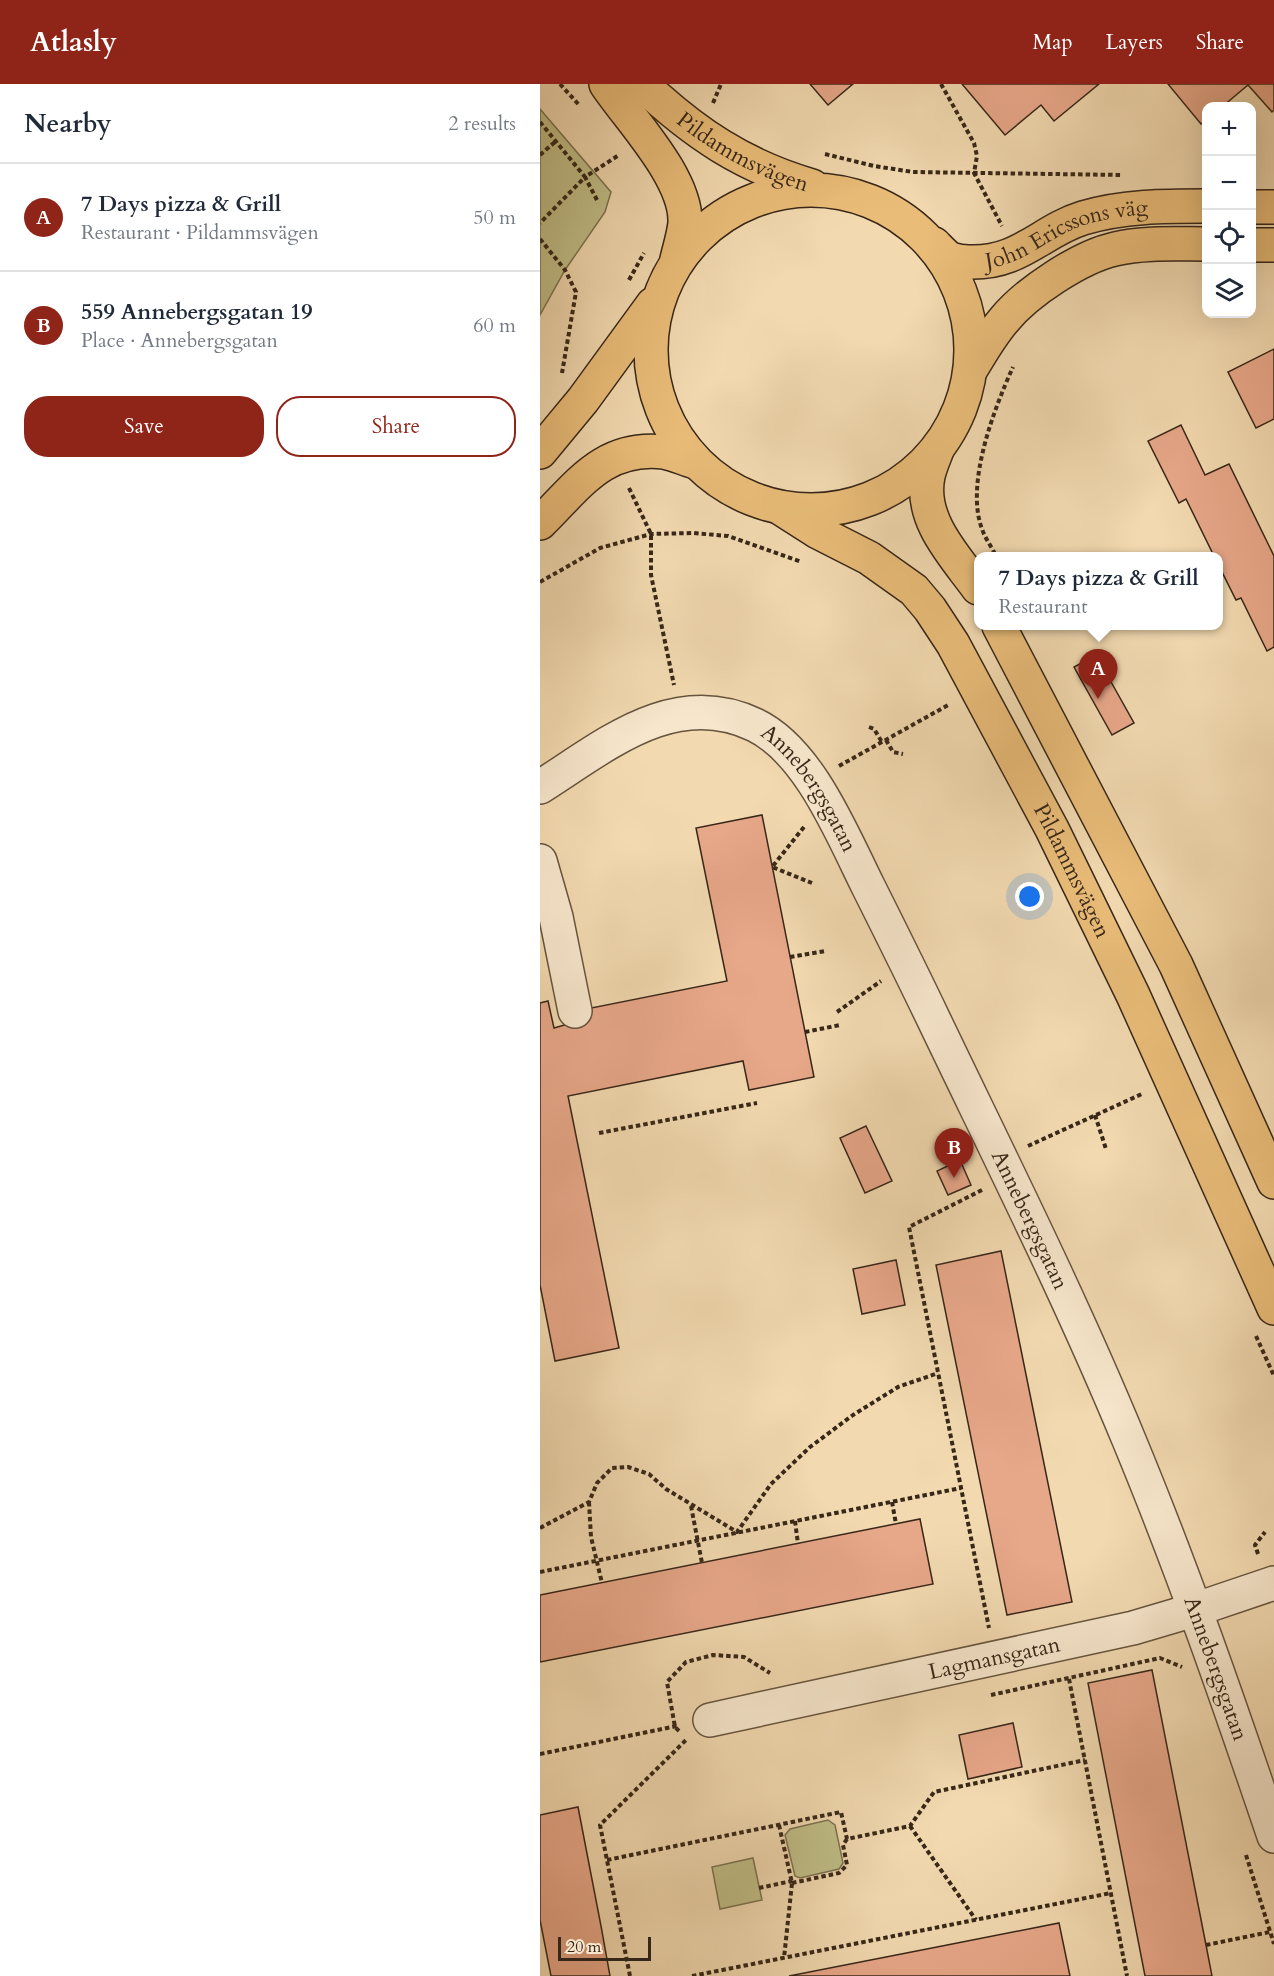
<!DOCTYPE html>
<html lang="en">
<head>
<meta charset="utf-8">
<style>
	:root { --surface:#fff; --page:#f6f6f7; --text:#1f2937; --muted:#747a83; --line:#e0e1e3; --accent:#8f2418 }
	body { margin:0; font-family:Cardo,serif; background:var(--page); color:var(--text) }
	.controls { position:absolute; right:18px; top:18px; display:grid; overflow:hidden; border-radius:12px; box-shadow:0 6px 24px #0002 }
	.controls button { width:54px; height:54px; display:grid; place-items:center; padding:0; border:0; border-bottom:2px solid var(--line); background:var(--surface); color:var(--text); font:30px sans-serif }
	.scale { position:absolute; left:18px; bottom:15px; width:93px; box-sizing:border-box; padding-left:6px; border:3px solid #372718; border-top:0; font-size:16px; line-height:21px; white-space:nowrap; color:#372718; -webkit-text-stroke:4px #f7e6cc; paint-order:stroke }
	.you { position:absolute; left:490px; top:813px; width:21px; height:21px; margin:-15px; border:4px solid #fff; border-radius:50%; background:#1a73e8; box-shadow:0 0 0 9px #1a73e833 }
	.badge { display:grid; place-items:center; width:39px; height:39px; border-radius:50%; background:var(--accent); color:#fff; font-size:20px; font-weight:700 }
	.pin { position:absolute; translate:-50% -50px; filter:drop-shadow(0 2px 3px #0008) }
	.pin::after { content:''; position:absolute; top:32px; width:21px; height:18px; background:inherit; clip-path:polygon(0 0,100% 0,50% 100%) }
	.popup { position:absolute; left:434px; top:468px; width:249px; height:78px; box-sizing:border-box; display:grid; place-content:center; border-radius:12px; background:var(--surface); filter:drop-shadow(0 2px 4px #0005); font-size:20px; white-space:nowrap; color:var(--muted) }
	.popup b { font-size:22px; color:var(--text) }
	.popup::after { content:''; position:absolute; left:50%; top:100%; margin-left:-12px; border:12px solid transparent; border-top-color:var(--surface) }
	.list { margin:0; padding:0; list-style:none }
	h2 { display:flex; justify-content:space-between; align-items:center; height:78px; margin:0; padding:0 24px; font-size:26px }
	h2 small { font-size:20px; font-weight:400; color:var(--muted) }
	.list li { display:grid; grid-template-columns:39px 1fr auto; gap:18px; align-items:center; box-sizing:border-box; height:108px; padding:0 24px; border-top:2px solid var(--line) }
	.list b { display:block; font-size:22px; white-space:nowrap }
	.list p { margin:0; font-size:20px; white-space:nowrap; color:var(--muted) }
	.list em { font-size:20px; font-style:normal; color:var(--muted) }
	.actions { display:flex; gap:12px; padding:18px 24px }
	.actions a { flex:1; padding:14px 0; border:2px solid var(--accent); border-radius:24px; text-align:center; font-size:21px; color:var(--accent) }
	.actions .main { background:var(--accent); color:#fff }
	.icon { flex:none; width:33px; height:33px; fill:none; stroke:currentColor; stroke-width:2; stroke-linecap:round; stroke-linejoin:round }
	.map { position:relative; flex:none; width:734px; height:1892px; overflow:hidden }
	header { display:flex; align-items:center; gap:36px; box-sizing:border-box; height:84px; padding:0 30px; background:var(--accent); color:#fff }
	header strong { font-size:28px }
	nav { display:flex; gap:33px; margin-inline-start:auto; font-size:21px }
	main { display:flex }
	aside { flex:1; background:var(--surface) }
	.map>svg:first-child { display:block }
</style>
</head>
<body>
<header>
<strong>Atlasly</strong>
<nav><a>Map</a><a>Layers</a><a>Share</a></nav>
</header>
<main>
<aside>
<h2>Nearby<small>2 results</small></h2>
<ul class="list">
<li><span class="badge">A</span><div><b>7 Days pizza &amp; Grill</b><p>Restaurant · Pildammsvägen</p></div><em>50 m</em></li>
<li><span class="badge">B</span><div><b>559 Annebergsgatan 19</b><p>Place · Annebergsgatan</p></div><em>60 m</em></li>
</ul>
<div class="actions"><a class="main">Save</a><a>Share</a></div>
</aside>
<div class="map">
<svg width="734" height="1892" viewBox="0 0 734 1892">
	<rect width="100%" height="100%" fill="#f2d9b0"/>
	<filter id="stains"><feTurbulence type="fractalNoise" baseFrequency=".00333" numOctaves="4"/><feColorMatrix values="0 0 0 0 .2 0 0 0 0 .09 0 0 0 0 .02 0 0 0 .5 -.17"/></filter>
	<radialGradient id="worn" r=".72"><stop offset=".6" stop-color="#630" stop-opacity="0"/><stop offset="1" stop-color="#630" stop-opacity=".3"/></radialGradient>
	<g fill="#c0be87" stroke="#7c7250" stroke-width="1.5">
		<path d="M0,25L71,108L65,128L25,186L0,231Z"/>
		<path d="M288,1736L295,1741L303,1779L299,1785L260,1794L255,1792L245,1751L250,1745Z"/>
		<path d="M213,1774L222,1816L180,1825L172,1783Z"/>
	</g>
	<g fill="#e7a789" stroke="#372718" stroke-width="1.5">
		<path d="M270,0H313L288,21Z"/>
		<path d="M422,0H559L514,37L501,21L465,51Z"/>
		<path d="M628,0H734V26L732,28L708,1L683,22H666V36L661,40Z"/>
		<path d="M734,265V335L716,344L688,288Z"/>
		<path d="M641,341L665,391L689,380L734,472V563L727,567L701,514L696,516L678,480V472H674L646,415L639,419L608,357Z"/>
		<path d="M556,571L594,639L572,651L534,583Z"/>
		<path d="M222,731L274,993L209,1006L203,977L28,1012L79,1264L15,1277L0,1201V919L8,917L14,944L28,940L26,929L187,897L156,744Z"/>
		<path d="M326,1042L352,1097L325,1109L300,1054Z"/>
		<path d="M420,1076L431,1101L408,1111L397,1087Z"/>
		<path d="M461,1167L532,1518L467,1531L396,1181Z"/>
		<path d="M356,1176L365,1221L322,1230L313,1185Z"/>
		<path d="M380,1435L393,1500L0,1578V1511Z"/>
		<path d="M612,1586L666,1861L672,1892H605L548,1599Z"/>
		<path d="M473,1639L482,1683L428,1695L419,1651Z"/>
		<path d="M38,1723L61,1842L70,1892H11L0,1836V1731Z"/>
		<path d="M519,1839L530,1892H249L397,1863Z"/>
	</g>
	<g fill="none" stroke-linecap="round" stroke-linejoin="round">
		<defs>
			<g id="minor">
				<path id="s1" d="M0,703C65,662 134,602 215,641C269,667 302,750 328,802C350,846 372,890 393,934C460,1074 530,1213 589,1356C643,1486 689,1619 734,1752"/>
				<path d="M0,777L16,833L35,927"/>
				<path id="s2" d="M170,1636L593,1544L654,1526L734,1499"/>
			</g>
			<g id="major">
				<path d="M66,0C90,36 147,94 145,139C144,150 140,163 137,175"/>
				<path id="s3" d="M102,0C154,49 203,82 272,102"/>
				<circle cx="271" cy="266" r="160"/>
				<path d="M712,123H734"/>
				<path id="s4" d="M394,160C399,165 405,172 411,175C416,177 424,178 429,178C480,180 501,147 543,134C583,122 626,122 666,122"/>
				<path d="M712,161H734"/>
				<path d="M431,285C441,269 451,251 464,236C487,208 540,173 575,165C605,158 636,160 666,160"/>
				<path d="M397,366C394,374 390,383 388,392C379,436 415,472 438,504"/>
				<path d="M0,368L43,316L113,220"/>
				<path id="s5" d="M242,425L278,448L329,474L374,506L390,525L413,560L512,745L593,911L734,1224"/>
				<path d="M0,439C38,402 63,361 124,368C134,370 145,375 155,378"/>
				<path d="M459,542L636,881L734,1098"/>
			</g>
		</defs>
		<use href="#minor" stroke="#66543e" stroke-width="36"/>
		<use href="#major" stroke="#372718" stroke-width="36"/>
		<g stroke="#372718" stroke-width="4" stroke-dasharray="4.5 3" stroke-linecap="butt">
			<path d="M20,0L40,22"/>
			<path d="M401,0L434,59L437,72L434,89L462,142"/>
			<path d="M173,19L181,0"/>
			<path d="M0,38L45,93L0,139"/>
			<path d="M285,70L334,82L373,88L582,91"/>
			<path d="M0,71L16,57"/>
			<path d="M57,116L45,93L79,71"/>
			<path d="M0,155L25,186L36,208L22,289"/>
			<path d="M89,196L104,169"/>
			<path d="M89,404L111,450V491L134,601"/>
			<path d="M455,470C451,462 445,454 442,445C425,400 454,325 473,283"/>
			<path d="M0,498L60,464L111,450L153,449L188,452L262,478"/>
			<path d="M329,643L334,645L342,658"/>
			<path d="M346,656L353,668L363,670"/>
			<path d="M299,682L410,620"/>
			<path d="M264,743L232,783L272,799"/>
			<path d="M250,873L285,867"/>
			<path d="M297,928L341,897"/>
			<path d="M265,948L300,941"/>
			<path d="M555,1031L566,1065"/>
			<path d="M59,1049L217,1019"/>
			<path d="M488,1062L604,1009"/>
			<path d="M442,1106L369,1143L449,1544"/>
			<path d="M716,1252L734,1292"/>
			<path d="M49,1418L51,1453L62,1499"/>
			<path d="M352,1418L356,1440"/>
			<path d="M151,1422L162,1479"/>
			<path d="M255,1437L258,1460"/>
			<path d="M0,1444L49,1418L57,1399L72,1384L88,1383L109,1390L126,1405L197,1448L231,1400L270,1363L313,1331L358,1303L398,1289"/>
			<path d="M718,1470L715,1461L725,1448"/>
			<path d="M0,1488L421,1404"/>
			<path d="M529,1595L587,1892"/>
			<path d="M451,1611L620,1574L642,1583"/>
			<path d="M139,1647L135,1643L127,1598L146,1578L173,1571L204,1573L230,1589"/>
			<path d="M0,1670L137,1642"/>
			<path d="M239,1741L252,1799L244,1874"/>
			<path d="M370,1742L436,1836"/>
			<path d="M706,1771L734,1860"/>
			<path d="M67,1776L301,1728L307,1755L370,1742L394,1708L545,1676"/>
			<path d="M252,1799L299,1789L307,1781L303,1761L307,1755"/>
			<path d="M219,1804L252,1797"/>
			<path d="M666,1861L730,1848"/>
			<path d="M90,1892L60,1741L146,1656"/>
			<path d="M152,1892L571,1809"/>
		</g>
		<use href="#minor" stroke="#f7e6cc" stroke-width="33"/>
		<use href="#major" stroke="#e9bc78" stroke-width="33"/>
	</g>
	<g text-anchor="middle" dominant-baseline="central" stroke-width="4.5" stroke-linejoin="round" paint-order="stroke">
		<g font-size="22" fill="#372718" stroke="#f7e6cc">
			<text stroke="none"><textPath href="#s3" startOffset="123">Pildammsvägen</textPath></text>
			<text stroke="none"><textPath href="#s4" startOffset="144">John Ericssons väg</textPath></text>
			<text stroke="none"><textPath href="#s1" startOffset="321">Annebergsgatan</textPath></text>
			<text stroke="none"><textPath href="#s5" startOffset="478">Pildammsvägen</textPath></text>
			<text stroke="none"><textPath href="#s1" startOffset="807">Annebergsgatan</textPath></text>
			<text stroke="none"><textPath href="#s2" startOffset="291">Lagmansgatan</textPath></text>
			<text stroke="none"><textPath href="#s1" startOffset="1293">Annebergsgatan</textPath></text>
		</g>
	</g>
	<rect width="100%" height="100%" filter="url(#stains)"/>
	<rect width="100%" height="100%" fill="url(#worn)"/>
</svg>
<div class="controls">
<button>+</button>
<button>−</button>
<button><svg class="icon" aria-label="locate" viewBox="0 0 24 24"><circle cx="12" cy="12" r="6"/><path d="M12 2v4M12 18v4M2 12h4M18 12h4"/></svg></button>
<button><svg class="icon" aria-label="layers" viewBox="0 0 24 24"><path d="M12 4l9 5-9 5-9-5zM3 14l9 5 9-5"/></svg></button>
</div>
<div class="scale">20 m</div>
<div class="you"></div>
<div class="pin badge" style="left:558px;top:615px">A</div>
<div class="popup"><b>7 Days pizza &amp; Grill</b>Restaurant</div>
<div class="pin badge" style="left:414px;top:1094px">B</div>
</div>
</main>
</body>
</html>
